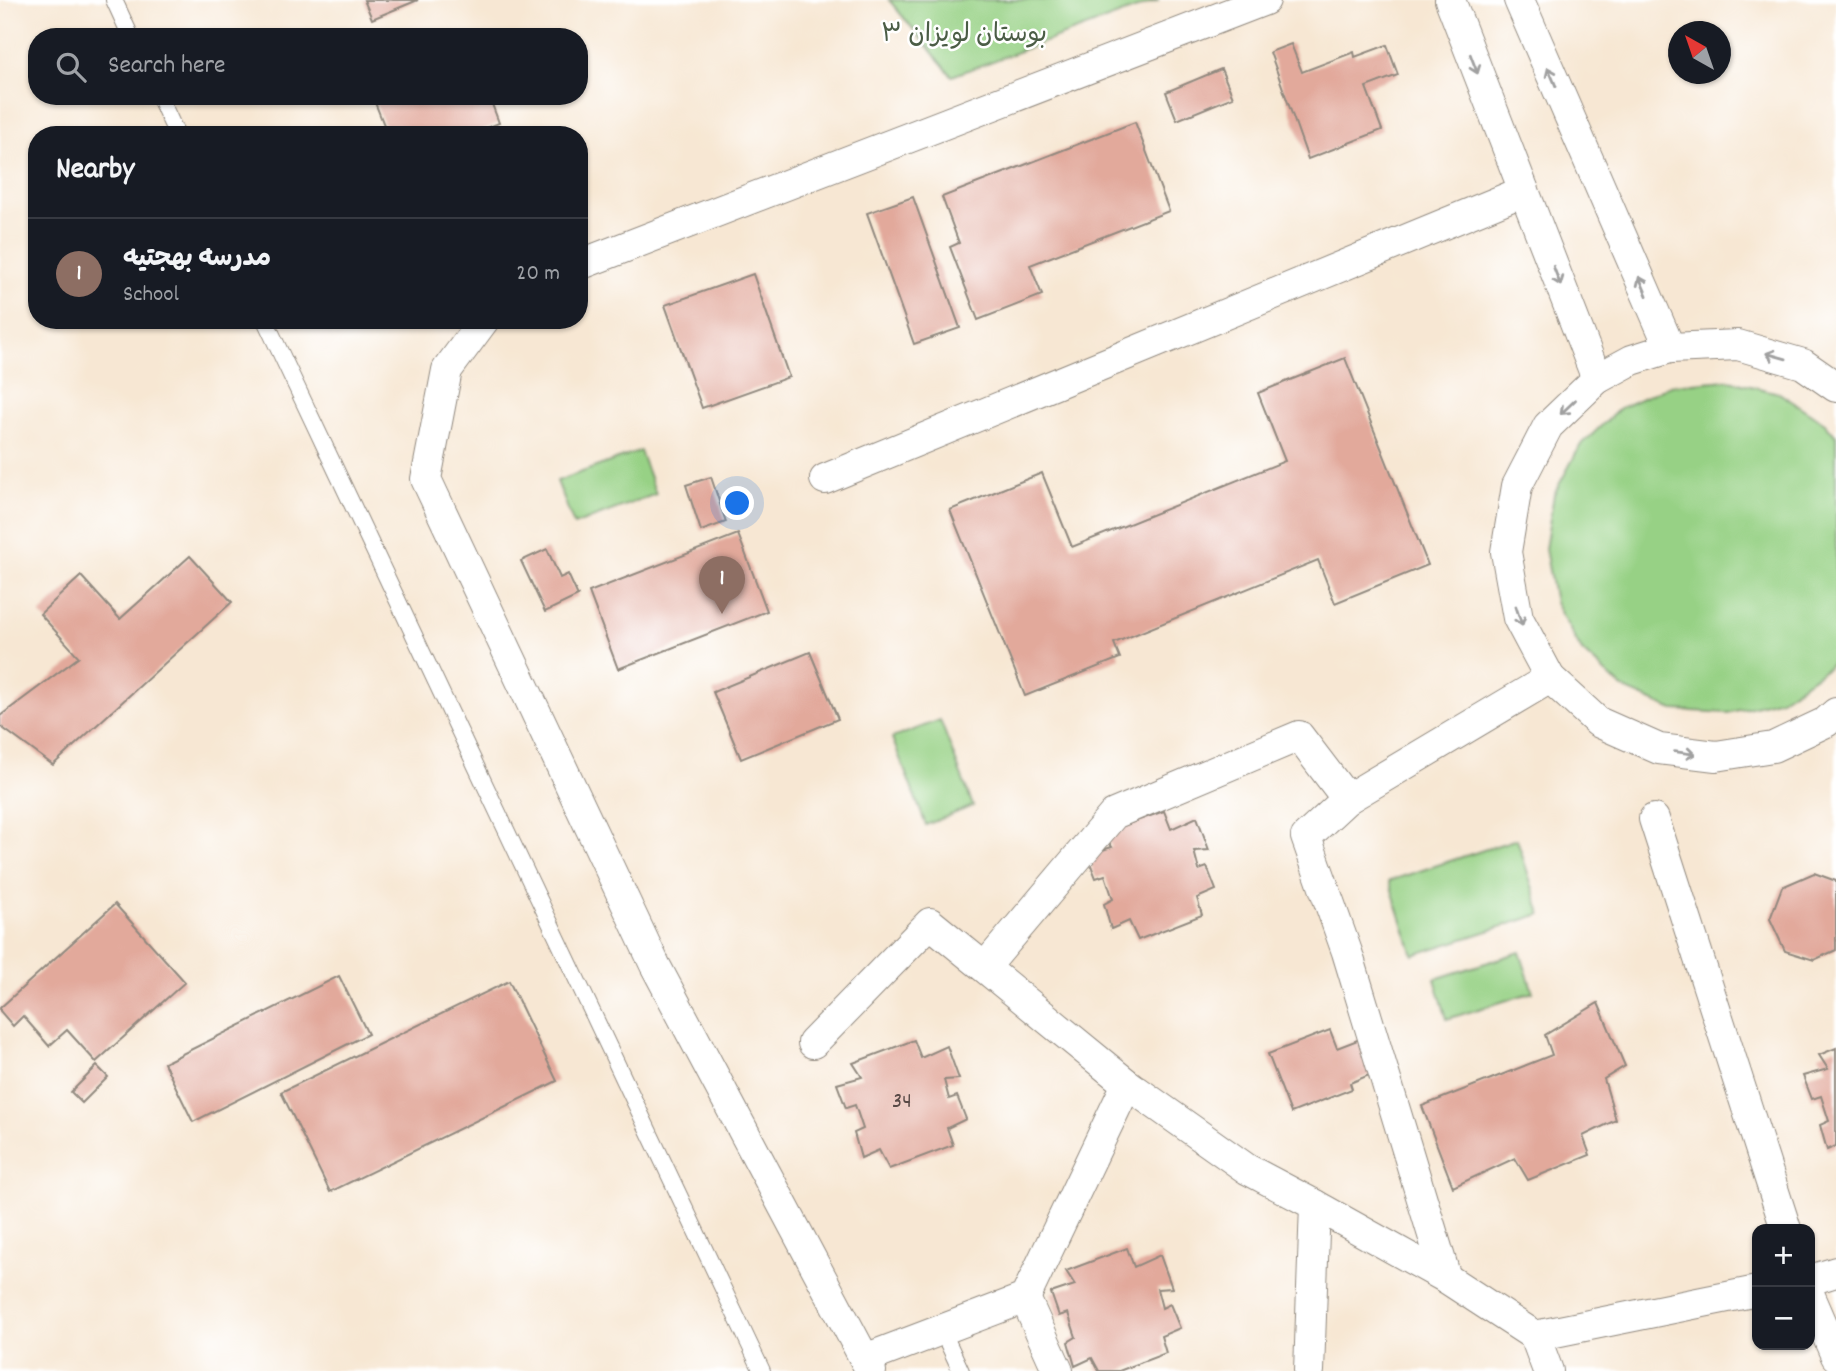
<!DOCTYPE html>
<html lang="en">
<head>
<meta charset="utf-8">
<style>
	:root { --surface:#171b24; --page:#20242c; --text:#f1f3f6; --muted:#9ea1a6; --line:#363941; --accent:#d93025 }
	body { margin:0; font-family:Dekko,"Playpen Sans Arabic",sans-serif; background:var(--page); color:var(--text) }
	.controls { position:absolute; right:21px; bottom:21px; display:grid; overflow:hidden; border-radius:14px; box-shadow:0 2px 5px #0004 }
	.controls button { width:63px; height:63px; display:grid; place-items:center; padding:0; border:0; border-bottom:2px solid var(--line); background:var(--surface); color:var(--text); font:35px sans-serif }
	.compass { position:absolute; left:1668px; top:21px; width:63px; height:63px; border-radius:50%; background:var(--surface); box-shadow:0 2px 5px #0004; rotate:320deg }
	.you { position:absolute; left:738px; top:504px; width:24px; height:24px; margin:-18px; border:5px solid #fff; border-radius:50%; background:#1a73e8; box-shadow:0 0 0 10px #1a73e833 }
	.badge { display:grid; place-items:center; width:46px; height:46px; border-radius:50%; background:var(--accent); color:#fff; font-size:23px; font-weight:700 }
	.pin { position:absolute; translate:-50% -58px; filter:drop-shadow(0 2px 4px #0008) }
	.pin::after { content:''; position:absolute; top:37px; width:24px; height:21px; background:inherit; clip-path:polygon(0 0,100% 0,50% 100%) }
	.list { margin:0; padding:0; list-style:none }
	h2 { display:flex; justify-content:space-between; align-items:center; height:91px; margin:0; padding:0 28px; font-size:30px }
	h2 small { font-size:23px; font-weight:400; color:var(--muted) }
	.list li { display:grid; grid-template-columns:46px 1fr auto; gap:21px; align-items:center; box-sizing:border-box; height:112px; padding:0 28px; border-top:2px solid var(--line) }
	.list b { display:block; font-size:26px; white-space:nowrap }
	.list p { margin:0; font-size:23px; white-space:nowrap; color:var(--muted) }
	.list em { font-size:23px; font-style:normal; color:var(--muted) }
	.icon { flex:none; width:38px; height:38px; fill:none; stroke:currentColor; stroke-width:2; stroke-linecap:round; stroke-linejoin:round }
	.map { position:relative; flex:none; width:1836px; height:1371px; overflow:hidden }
	.search { position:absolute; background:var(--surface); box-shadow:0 2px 5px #0004; left:28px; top:28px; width:560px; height:77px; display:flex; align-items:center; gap:18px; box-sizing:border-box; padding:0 24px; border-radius:28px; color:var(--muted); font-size:26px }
	.panel { position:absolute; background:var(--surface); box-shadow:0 2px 5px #0004; left:28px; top:126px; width:560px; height:203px; border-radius:28px }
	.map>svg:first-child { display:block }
</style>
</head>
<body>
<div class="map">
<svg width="1836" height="1371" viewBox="0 0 1836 1371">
	<rect width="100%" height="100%" fill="#fff"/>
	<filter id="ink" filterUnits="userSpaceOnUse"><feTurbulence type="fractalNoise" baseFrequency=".0143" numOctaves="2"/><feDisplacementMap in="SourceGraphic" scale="14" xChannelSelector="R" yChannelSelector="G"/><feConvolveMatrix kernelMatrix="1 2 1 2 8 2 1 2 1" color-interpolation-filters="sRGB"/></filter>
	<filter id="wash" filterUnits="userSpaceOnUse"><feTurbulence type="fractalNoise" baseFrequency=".00686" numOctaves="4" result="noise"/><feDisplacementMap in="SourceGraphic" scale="28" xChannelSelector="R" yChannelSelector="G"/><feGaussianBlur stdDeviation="1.57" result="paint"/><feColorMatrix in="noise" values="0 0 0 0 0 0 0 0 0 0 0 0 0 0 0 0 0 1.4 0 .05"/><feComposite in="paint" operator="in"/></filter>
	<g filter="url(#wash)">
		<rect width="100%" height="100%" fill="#f7e7d3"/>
		<g fill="#97d185" stroke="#617e58" stroke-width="2">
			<path d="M889,0H1159L952,76Z"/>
			<path d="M1726,380L1779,393L1825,423L1836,436V657L1827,668L1781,699L1728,713L1673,710L1622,688L1582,651L1555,603L1545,549L1554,494L1580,446L1620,408L1671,385Z"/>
			<path d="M640,451L656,494L574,525L557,481Z"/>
			<path d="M940,720L973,806L926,825L892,738Z"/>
			<path d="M1517,839L1541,914L1413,955L1389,881Z"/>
			<path d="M1520,952L1533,992L1447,1019L1435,979Z"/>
		</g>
		<g id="blocks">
			<g fill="#e2a99b">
				<path d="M364,0H418L372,19Z"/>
				<path d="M1291,44L1302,72L1354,52L1355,57L1387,45L1398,75L1366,87L1382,130L1308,159L1270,52Z"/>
				<path d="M1221,69L1233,97L1177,120L1166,92Z"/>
				<path d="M384,96H489L499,123L470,135H388L374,100Z"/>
				<path d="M1135,122L1169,211L1030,265L1042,295L978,320L950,247L959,243L942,197Z"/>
				<path d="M913,197L960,328L914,344L867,213Z"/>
				<path d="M753,274L789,377L702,408L665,305Z"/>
				<path d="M1345,358L1428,565L1335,603L1318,560L1114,643L1120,658L1025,696L950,510L1042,473L1072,547L1285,461L1258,393Z"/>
				<path d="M711,477L726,522L701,531L686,485Z"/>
				<path d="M738,534L767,611L618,669L589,592Z"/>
				<path d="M547,549L560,578L568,574L578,596L545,612L521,561Z"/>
				<path d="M190,556L232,602L53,765L0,726V716L79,657L40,614L81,576L120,619Z"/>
				<path d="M810,652L838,719L741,759L713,692Z"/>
				<path d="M1164,811L1171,829L1197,817L1209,850L1194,851L1199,870L1207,867L1216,890L1197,898L1202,915L1138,940L1129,921L1111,929L1104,904L1113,899L1105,875L1096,878L1087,855L1112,847L1103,833Z"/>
				<path d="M1814,873L1836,881V950L1814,960L1785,951L1770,919L1782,887Z"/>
				<path d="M115,904L185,982L96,1062L67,1030L49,1046L23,1016L13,1026L0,1011V1008Z"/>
				<path d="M339,976L368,1034L193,1122L164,1063Z"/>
				<path d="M509,981L557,1081L330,1192L281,1092Z"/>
				<path d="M1598,1003L1625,1066L1604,1079L1616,1120L1583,1136L1590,1155L1528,1180L1515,1158L1453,1187L1422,1106L1552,1055L1545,1035Z"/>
				<path d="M1330,1030L1337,1048L1360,1039L1374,1073L1350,1083L1352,1089L1291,1113L1268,1054Z"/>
				<path d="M914,1040L921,1058L947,1046L959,1079L944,1080L949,1099L957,1096L966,1119L947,1128L953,1145L889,1169L879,1150L861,1158L854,1133L863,1129L855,1105L846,1108L837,1084L862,1077L853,1063Z"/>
				<path d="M1836,1048V1146L1827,1150L1820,1125L1829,1121L1821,1096L1812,1099L1803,1076L1828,1069L1819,1055Z"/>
				<path d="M97,1066L108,1077L82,1103L71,1092Z"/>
				<path d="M1127,1248L1134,1267L1160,1255L1172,1288L1157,1289L1162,1308L1170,1304L1180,1328L1161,1336L1166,1353L1119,1371H1099L1092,1358L1075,1366L1068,1342L1076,1337L1068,1313L1059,1316L1051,1293L1075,1285L1066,1271Z"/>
			</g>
		</g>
	</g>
	<g filter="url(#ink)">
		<use href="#blocks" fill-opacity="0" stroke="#91897f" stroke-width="2"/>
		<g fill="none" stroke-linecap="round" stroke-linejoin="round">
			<defs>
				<g id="lane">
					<path d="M114,0L131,37"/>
					<path d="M159,96L177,135"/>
					<path d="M265,320L762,1371"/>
					<path d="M941,1328L961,1371"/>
				</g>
				<g id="street">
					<path d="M1450,0L1597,379"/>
					<path d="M1519,0L1670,348"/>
					<path d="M579,265L1265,0"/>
					<path d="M484,320L447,370L426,479L655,965L871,1371"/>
					<path d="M1836,387L1803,364L1738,345L1670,348L1632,360L1597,379L1548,426L1517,486L1506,552L1518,618L1550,678L1598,722L1659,749L1716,756L1773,747L1826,722L1836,713"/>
					<path d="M825,479L1524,191"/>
					<path d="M1347,799L1306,837L1347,952L1446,1278"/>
					<path d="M1654,819L1786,1229"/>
					<path d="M985,967L1114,814L1299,736L1347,799L1550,678"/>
					<path d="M813,1043L930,923L1127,1084L1025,1298L865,1359"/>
					<path d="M1127,1084L1247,1169L1315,1205L1309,1371"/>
					<path d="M1315,1205L1446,1278L1535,1336L1757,1291"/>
					<path d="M1810,1280L1836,1272"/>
					<path d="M1810,1296L1836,1356"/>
					<path d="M1025,1298L1058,1371"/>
					<path d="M1535,1336L1548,1371"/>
				</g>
			</defs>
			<use href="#lane" stroke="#91897f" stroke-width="18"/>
			<use href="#street" stroke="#91897f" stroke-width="32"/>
			<use href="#lane" stroke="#fff" stroke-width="16"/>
			<use href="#street" stroke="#fff" stroke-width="30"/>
		</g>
		<defs><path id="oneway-shaft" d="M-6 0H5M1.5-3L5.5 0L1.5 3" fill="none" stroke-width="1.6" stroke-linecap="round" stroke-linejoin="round" transform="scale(1.75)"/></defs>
		<g stroke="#a0a0a0">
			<use href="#oneway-shaft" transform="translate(1474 64) rotate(69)"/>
			<use href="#oneway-shaft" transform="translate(1552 77) rotate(-113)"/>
			<use href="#oneway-shaft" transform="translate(1557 276) rotate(69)"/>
			<use href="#oneway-shaft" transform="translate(1643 286) rotate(-113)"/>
			<use href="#oneway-shaft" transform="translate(1776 356) rotate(-164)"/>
			<use href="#oneway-shaft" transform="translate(1568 407) rotate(136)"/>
			<use href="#oneway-shaft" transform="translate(1519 616) rotate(72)"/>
			<use href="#oneway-shaft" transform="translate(1685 753) rotate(7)"/>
		</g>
	</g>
	<g text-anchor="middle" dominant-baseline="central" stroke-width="5" stroke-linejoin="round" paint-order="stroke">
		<g font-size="23" fill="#594a47">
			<text x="902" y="1102">34</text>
		</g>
		<g font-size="26" fill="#4b5d46" stroke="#fff">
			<text x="964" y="35">بوستان لویزان ۳</text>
		</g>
	</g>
</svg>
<div class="controls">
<button>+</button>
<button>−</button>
</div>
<svg class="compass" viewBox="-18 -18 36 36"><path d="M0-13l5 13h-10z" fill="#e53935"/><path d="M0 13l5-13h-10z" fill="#9ea1a6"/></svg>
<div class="you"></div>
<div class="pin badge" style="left:722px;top:614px;background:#8d6e63">1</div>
<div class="search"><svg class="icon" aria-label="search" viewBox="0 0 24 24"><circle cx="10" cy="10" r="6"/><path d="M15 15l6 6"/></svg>Search here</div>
<section class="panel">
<h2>Nearby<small></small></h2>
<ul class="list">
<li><span class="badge" style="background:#8d6e63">1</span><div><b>مدرسه بهجتیه</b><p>School</p></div><em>20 m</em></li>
</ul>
</section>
</div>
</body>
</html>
